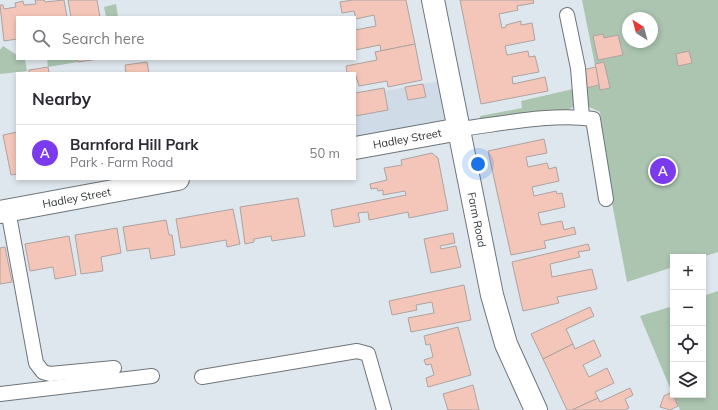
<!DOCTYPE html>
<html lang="en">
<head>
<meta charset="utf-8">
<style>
	:root { --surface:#fff; --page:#f2f2f3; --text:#2b2b33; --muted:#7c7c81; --line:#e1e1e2; --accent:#7c3aed }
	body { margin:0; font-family:Mulish,sans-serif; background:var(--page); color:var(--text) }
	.controls { position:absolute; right:12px; bottom:12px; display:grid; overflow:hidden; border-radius:0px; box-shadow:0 2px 6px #0003 }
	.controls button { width:36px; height:36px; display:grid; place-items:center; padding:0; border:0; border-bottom:1px solid var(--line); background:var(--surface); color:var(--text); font:20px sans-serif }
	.compass { position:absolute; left:622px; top:12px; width:36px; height:36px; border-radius:50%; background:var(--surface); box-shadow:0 2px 6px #0003; rotate:324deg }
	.you { position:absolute; left:478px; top:164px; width:14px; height:14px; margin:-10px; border:3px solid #fff; border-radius:50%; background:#1a73e8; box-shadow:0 0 0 6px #1a73e833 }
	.badge { display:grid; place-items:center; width:26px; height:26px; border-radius:50%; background:var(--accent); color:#fff; font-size:13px; font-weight:700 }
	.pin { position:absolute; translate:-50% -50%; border:2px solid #fff; box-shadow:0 1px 4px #0006 }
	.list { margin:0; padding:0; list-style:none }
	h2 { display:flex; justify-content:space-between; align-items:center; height:52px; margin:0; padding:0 16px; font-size:17px }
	h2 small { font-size:13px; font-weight:400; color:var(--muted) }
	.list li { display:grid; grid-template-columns:26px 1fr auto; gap:12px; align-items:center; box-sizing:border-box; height:56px; padding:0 16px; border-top:1px solid var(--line) }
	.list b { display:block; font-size:15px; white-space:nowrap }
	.list p { margin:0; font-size:13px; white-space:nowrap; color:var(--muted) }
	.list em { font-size:13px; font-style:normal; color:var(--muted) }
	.icon { flex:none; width:22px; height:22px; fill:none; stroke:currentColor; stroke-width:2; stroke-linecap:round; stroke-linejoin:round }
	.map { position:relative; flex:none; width:718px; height:410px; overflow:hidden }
	.search { position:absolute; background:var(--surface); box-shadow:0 2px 6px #0003; left:16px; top:16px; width:340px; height:44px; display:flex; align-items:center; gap:10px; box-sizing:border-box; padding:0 14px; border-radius:0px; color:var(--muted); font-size:15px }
	.panel { position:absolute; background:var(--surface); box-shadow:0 2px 6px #0003; left:16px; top:72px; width:340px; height:108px; border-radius:0px }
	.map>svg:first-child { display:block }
</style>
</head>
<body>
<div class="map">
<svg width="718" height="410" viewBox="0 0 718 410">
	<rect width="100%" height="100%" fill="#dfe7ee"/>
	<path fill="#cfdce8" d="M450,79L460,129L355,148V93L384,88L385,91Z"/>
	<g fill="#abc5b1" fill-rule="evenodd">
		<path d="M582,0H718V252L702,257H673V267L627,282L612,203L600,112L589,107L586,88L599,85ZM628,18H652V42H628Z"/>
		<path d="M116,4L118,17H106L104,7Z"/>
		<path d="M3,46L17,55V59L25,60L27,71L0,74V50Z"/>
		<path d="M47,59H77L78,62L48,67Z"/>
		<path d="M573,89L576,103L573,107L568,110L481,122L480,116L522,108L521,101Z"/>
		<path d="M718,291V410H680L673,395H703V296Z"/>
		<path d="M673,306V395L640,316Z"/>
	</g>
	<g fill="#f3c6b9" stroke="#ada3a0">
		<path d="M35,0H44L45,2L64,0L67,17H17V39L4,41L0,5H3L4,9L16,7L15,3L23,1L24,5L36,4Z"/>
		<path d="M68,0H97L100,17H71Z"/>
		<path d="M353,0H406L415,44L381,51L380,45L355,50V30L376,26L374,15L356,19L354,11L342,13L340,2Z"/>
		<path d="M460,0H533L534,3L517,6L518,10L499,14L502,28L506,27V25L521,21V25L532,23L535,40L505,46L507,55L528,51L529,57L535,56L539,72L512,77L513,84L545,77L548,91L481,104Z"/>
		<path d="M603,34L604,38L618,35L623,55L598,60L593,36Z"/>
		<path d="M415,44L422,80L388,87L387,81L359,86L355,73H347L346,66L377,60L375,52Z"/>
		<path d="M689,51L692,63L678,66L676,54Z"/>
		<path d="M77,59H99L78,62Z"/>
		<path d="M147,62L149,73H126L125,65Z"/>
		<path d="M604,62L610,88L600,90L595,64Z"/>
		<path d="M48,67L49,73H29V70Z"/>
		<path d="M596,67L599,85L586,88L582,70Z"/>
		<path d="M423,84L426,97L408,100L405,87Z"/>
		<path d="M384,88L388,110L355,116V93Z"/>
		<path d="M17,132V174L11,175L3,135Z"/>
		<path d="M544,139L547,153L526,157L528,167L547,163L549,169L556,167L559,181L532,187L534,196L556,191L557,194L562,193L565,207L538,213L541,225L562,221L564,230L574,227L576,234L544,241L546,248L511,255L488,151Z"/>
		<path d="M432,153L438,158L448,210L409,218L408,212L369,220L368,212L358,213L360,222L334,227L331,210L406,195L405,191L383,195V190L378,191L377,188L371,189L370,184L387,180L384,168L402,165L401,160Z"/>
		<path d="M298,198L305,236L272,241L271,236L254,239V242L245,244L240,207Z"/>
		<path d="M233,209L240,244L227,247L226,240L181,248L176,219Z"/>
		<path d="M166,220L169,235H172L175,255L151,259L149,248L127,251L123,227Z"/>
		<path d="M117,228L121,253L101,257L103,271L81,274L75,235Z"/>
		<path d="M453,233L455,243L440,246L441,249L456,246L461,267L431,273L424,239Z"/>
		<path d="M69,236L76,275L55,279L53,267L30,271L25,244Z"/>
		<path d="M588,244L590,250L578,252L580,257L550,264L552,277L592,269L597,289L557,297L559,303L523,311L512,262Z"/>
		<path d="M5,247L12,282L0,284V248Z"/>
		<path d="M464,285L471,320L411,332L408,318L434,313L432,302L416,305L417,310L392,315L389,301Z"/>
		<path d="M590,307L594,316L566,329L573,344L543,359L531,334Z"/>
		<path d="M458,327L471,375L428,387L426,378L434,375L431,364L426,365L424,360L433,357L430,344L426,345L424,336Z"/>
		<path d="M594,340L601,356L583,365L589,377L607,368L614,383L595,392L598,398L572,410H567L543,359L573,344L575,349Z"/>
		<path d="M473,385L479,410H448L443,394Z"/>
		<path d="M630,388L633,395L625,399L629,408L625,410H572L598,398L600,402Z"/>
		<path d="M672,392L678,406L670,410L660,407L664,396Z"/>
	</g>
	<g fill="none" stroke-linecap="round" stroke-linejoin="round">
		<defs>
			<g id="service">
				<path d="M567,15L578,68L582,117"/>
				<path d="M460,129C501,124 552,113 593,119L606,199"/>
				<path d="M8,210L36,363L43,372L50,374L114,368"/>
				<path d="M202,377L357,351L368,354L384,410"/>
				<path d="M0,394L152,376"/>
			</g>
			<g id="minor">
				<path id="s1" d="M433,0L492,295L506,344L536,410"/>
				<path id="s2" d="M355,148L460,129"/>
				<path id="s3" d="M0,212L178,179"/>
			</g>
		</defs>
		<use href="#service" stroke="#6e757a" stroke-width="16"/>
		<use href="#minor" stroke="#6e757a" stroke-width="24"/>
		<use href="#service" stroke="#fff" stroke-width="14"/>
		<use href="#minor" stroke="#fff" stroke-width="22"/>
	</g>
	<g text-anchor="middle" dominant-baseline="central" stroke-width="4" stroke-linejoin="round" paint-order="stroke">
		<g font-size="11" fill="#313437" stroke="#dfe7ee">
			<text stroke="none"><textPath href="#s2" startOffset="53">Hadley Street</textPath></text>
			<text stroke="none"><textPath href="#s3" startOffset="78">Hadley Street</textPath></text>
			<text stroke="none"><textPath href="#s1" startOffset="224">Farm Road</textPath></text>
		</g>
	</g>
</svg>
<div class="controls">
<button>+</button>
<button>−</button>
<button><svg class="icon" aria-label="locate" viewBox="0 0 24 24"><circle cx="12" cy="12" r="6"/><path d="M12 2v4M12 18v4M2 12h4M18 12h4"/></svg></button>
<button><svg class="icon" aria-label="layers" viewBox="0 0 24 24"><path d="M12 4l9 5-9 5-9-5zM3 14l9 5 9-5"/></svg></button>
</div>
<svg class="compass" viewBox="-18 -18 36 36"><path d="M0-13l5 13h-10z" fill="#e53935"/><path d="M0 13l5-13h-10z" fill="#7c7c81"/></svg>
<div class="you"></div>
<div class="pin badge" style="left:663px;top:171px">A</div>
<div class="search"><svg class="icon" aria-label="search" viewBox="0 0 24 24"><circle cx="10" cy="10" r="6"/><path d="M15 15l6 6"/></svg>Search here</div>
<section class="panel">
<h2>Nearby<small></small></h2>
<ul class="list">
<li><span class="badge">A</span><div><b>Barnford Hill Park</b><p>Park · Farm Road</p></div><em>50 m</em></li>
</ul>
</section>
</div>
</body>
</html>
